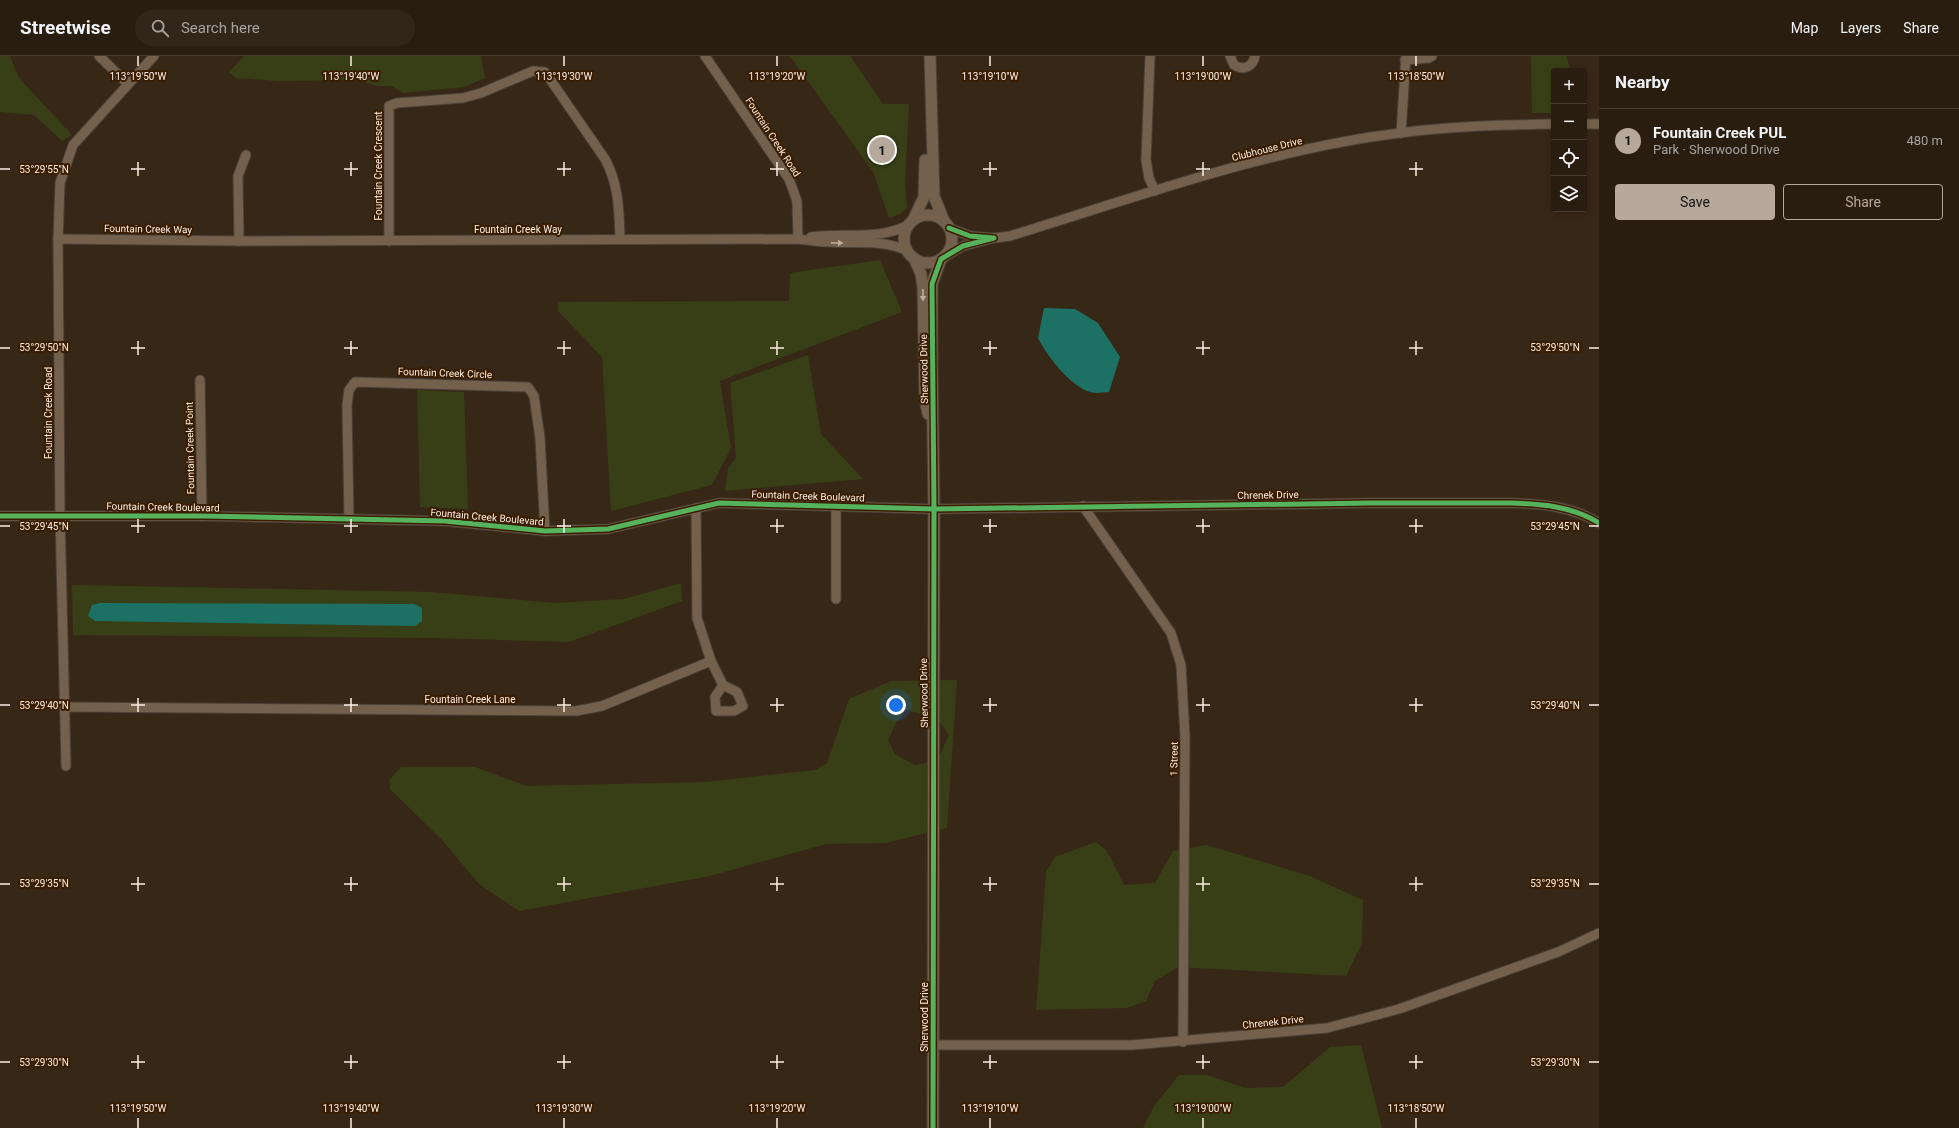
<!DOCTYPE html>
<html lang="en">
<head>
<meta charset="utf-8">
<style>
	:root { --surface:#291d10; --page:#312619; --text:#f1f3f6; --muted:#a5a29f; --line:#453b30; --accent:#b6a89b }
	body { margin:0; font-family:Roboto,sans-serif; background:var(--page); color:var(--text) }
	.controls { position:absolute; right:12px; top:12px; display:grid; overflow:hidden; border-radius:4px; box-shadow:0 2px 6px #0003 }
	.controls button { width:36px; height:36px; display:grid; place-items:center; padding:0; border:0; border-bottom:1px solid var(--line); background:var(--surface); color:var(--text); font:20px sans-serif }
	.you { position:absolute; left:896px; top:649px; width:14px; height:14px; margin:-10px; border:3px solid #fff; border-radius:50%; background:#1a73e8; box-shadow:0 0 0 6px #1a73e833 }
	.badge { display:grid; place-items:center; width:26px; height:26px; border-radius:50%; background:var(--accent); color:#111; font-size:13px; font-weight:700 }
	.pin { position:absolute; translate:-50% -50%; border:2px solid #fff; box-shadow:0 1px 4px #0006 }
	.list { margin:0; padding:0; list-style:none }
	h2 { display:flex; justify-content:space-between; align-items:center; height:52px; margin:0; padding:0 16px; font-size:17px }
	h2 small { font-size:13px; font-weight:400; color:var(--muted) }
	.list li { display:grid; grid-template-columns:26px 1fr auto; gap:12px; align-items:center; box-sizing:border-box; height:64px; padding:0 16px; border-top:1px solid var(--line) }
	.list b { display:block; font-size:15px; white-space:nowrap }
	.list p { margin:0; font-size:13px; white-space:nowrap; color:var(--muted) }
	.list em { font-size:13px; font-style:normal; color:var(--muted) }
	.actions { display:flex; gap:8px; padding:12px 16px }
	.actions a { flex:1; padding:9px 0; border:1px solid var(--accent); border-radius:4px; text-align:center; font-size:14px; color:var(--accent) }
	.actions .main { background:var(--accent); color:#111 }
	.icon { flex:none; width:22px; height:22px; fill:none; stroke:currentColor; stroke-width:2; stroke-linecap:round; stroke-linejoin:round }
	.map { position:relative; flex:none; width:1599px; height:1072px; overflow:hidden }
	header { display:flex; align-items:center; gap:24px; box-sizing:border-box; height:56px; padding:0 20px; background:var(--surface); border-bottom:1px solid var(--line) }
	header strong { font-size:19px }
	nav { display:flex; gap:22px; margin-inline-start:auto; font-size:14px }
	.search { width:280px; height:36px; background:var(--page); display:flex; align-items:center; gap:10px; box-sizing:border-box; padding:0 14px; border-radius:22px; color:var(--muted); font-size:15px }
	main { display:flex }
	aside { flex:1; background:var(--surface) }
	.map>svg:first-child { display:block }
</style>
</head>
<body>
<header>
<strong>Streetwise</strong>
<div class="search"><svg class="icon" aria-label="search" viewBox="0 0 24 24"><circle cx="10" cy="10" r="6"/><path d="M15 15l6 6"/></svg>Search here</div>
<nav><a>Map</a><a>Layers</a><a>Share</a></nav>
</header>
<main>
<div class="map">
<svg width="1599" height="1072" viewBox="0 0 1599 1072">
	<rect width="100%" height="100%" fill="#372716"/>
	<g fill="#383f17" fill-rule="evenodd">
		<path d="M0,0H10L19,22L72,79L62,85L34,59L0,56Z"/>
		<path d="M244,0H481L485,22L464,31L403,37L391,30H377L358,24L278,25L236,22L229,16Z"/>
		<path d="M790,0H850L883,48H909L905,128L907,152L900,158L889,162L873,116Z"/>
		<path d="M1531,0H1566L1571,15H1554V57H1532Z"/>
		<path d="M880,204L902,256L720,325L731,392L712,429L611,455L602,301L558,255V246L789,245L790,217Z"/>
		<path d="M808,299L821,378L863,423L725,435L728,412L736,402L730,327Z"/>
		<path d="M417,334L464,336L468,453L420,451Z"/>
		<path d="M681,527L682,545L569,586L435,582L73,579L72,529L433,536L555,547L624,543Z"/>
		<path d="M957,624L947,772L886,787L826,788L710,820L519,855L479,828L443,785L390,733L389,724L401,711H475L526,730L706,726L815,714L827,707L849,643L891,625ZM907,654L937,662L949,679L937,705L915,709L895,698L888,684L897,665Z"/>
		<path d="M1096,786L1107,795L1124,829L1155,827L1173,795L1206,789L1307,819L1363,844L1362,887L1346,920L1178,911L1155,925L1146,945L1127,952L1036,954L1046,816L1055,801Z"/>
		<path d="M1361,989L1382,1072H1143L1154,1050L1179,1019H1207L1245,1032L1283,1031L1330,991Z"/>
	</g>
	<g fill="#1c7164">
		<path d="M1044,252L1075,253L1098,267L1120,301L1109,336C1103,336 1095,338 1090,336C1069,329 1048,301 1038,282Z"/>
		<path d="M100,547L414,548L422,552V565L415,570L95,565L88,560L92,549Z"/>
	</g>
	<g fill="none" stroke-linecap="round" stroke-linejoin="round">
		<defs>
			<g id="minor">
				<path d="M99,0L128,28"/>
				<path d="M705,0L789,123L797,145L798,183"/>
				<path d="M1150,0L1146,104L1149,122L1155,135"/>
				<path d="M1230,0L1234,9C1243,15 1253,11 1255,0"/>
				<path d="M1405,4L1429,2L1432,0"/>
				<path d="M1584,68H1599"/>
				<path d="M1401,77L1406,0"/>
				<path d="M811,181C843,176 879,185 908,169"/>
				<path d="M994,182L1010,180C1137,141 1268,93 1400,77C1451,70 1503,69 1554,68"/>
				<path d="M58,183L239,185L798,183C808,184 818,186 829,186C857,188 881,183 908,195"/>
				<path d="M239,185L238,120L246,99"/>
				<path d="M389,185V50L397,47L463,42L481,37L533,15L545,16L605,103C619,129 619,154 620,183"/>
				<path d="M941,203L963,190L994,182L970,180L949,172"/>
				<path d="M200,324L202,460"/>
				<path d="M1083,450L1171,577L1181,609L1185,680L1183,986"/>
				<path d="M696,452L697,562L711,605L723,629L737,636L743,650L734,655H716L715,641L723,629"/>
				<path d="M0,460H202L445,465L545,475L608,473L719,447L934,453L1372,447H1510C1541,448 1572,450 1599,467"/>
				<path d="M349,463L347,349L349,334L355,326L528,331L534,340L540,382L545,475"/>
				<path d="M836,543V450"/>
				<path d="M64,651L576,655L602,650L711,605"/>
				<path d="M66,710L60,459L58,183L60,127L73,89L154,0"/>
				<path d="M933,989H1132L1327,972L1399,953L1558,896L1599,877"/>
			</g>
			<g id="tertiary">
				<path d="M930,0L934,140L944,165"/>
				<circle cx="928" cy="183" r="24"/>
				<path d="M913,164L924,141L925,104"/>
				<path d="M914,202L921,218L923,232L925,343L928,358"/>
				<path d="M933,1072L934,453L932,307V228L941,203"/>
			</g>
		</defs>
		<use href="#minor" stroke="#4c4238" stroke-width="11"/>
		<use href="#tertiary" stroke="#4c4238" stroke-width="13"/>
		<use href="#minor" stroke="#74614d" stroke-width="9"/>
		<use href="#tertiary" stroke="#74614d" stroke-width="11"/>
		<defs>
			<g id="cycleway">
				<path d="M0,460H202L445,465L545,475L608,473L719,447L934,453L1372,447H1510C1541,448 1572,450 1599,467"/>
				<path d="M933,1072L934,453L932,228L941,203L963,190L994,182L970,180L949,172"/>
			</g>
		</defs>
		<use href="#cycleway" stroke="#3a1d00" stroke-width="8"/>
		<use href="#cycleway" stroke="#56b35d" stroke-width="5"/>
	</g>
	<defs><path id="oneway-solid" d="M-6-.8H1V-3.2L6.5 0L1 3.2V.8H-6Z"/></defs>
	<g fill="#beafa0">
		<use href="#oneway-solid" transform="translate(837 187)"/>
		<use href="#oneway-solid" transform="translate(923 239) rotate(90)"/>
	</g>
	<path fill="none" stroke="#fbeee3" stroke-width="1.5" d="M138,0V10M351,0V10M564,0V10M777,0V10M990,0V10M1203,0V10M1416,0V10M138,106V120M351,106V120M564,106V120M777,106V120M990,106V120M1203,106V120M1416,106V120M0,113H10M131,113H145M344,113H358M557,113H571M770,113H784M983,113H997M1196,113H1210M1409,113H1423M138,285V299M351,285V299M564,285V299M777,285V299M990,285V299M1203,285V299M1416,285V299M0,292H10M131,292H145M344,292H358M557,292H571M770,292H784M983,292H997M1196,292H1210M1409,292H1423M1589,292H1599M138,463V477M351,463V477M564,463V477M777,463V477M990,463V477M1203,463V477M1416,463V477M0,470H10M131,470H145M344,470H358M557,470H571M770,470H784M983,470H997M1196,470H1210M1409,470H1423M1589,470H1599M138,642V656M351,642V656M564,642V656M777,642V656M990,642V656M1203,642V656M1416,642V656M0,649H10M131,649H145M344,649H358M557,649H571M770,649H784M983,649H997M1196,649H1210M1409,649H1423M1589,649H1599M138,821V835M351,821V835M564,821V835M777,821V835M990,821V835M1203,821V835M1416,821V835M0,828H10M131,828H145M344,828H358M557,828H571M770,828H784M983,828H997M1196,828H1210M1409,828H1423M1589,828H1599M138,999V1013M351,999V1013M564,999V1013M777,999V1013M990,999V1013M1203,999V1013M1416,999V1013M0,1006H10M131,1006H145M344,1006H358M557,1006H571M770,1006H784M983,1006H997M1196,1006H1210M1409,1006H1423M1589,1006H1599M138,1062V1072M351,1062V1072M564,1062V1072M777,1062V1072M990,1062V1072M1203,1062V1072M1416,1062V1072"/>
	<g text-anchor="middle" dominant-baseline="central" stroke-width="4" stroke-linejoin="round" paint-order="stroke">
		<g font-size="10" fill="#fbeee3" stroke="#3a1d00">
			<text transform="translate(773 81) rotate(57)">Fountain Creek Road</text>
			<text transform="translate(1267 93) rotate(-14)">Clubhouse Drive</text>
			<text transform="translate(378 110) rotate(-90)">Fountain Creek Crescent</text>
			<text transform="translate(148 173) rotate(1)">Fountain Creek Way</text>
			<text x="518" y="173">Fountain Creek Way</text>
			<text transform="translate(924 313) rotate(-91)">Sherwood Drive</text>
			<text transform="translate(445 317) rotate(2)">Fountain Creek Circle</text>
			<text transform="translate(48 357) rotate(-90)">Fountain Creek Road</text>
			<text transform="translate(190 392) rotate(-91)">Fountain Creek Point</text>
			<text transform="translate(1268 439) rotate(-1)">Chrenek Drive</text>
			<text transform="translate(808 440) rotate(2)">Fountain Creek Boulevard</text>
			<text transform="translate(163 451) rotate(1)">Fountain Creek Boulevard</text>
			<text transform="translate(487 461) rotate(5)">Fountain Creek Boulevard</text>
			<text transform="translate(924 637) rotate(-91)">Sherwood Drive</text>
			<text x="470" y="643">Fountain Creek Lane</text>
			<text transform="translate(1174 703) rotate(-89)">1 Street</text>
			<text transform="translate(924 961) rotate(-90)">Sherwood Drive</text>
			<text transform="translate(1273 966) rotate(-6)">Chrenek Drive</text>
		</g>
	</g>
	<g font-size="10" text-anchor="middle" fill="#fbeee3" stroke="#3a1d00" stroke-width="4" stroke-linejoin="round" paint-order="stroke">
		<text x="138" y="24">113°19'50"W</text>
		<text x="351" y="24">113°19'40"W</text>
		<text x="564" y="24">113°19'30"W</text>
		<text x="777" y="24">113°19'20"W</text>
		<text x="990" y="24">113°19'10"W</text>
		<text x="1203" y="24">113°19'00"W</text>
		<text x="1416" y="24">113°18'50"W</text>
		<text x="44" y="117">53°29'55"N</text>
		<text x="44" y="295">53°29'50"N</text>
		<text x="1555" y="295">53°29'50"N</text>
		<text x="44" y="474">53°29'45"N</text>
		<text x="1555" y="474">53°29'45"N</text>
		<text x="44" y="653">53°29'40"N</text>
		<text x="1555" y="653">53°29'40"N</text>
		<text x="44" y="831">53°29'35"N</text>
		<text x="1555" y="831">53°29'35"N</text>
		<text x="44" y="1010">53°29'30"N</text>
		<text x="1555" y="1010">53°29'30"N</text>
		<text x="138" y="1056">113°19'50"W</text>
		<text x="351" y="1056">113°19'40"W</text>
		<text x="564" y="1056">113°19'30"W</text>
		<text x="777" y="1056">113°19'20"W</text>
		<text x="990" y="1056">113°19'10"W</text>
		<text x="1203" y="1056">113°19'00"W</text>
		<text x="1416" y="1056">113°18'50"W</text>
	</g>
</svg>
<div class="controls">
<button>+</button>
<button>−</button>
<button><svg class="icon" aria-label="locate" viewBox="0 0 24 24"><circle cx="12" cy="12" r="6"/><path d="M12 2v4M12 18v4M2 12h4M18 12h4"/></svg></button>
<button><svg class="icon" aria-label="layers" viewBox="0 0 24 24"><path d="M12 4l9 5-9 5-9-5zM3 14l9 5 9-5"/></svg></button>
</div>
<div class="you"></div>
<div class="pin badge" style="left:882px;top:94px">1</div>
</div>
<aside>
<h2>Nearby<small></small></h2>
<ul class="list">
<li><span class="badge">1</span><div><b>Fountain Creek PUL</b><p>Park · Sherwood Drive</p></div><em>480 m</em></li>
</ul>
<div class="actions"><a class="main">Save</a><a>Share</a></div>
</aside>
</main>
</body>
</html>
